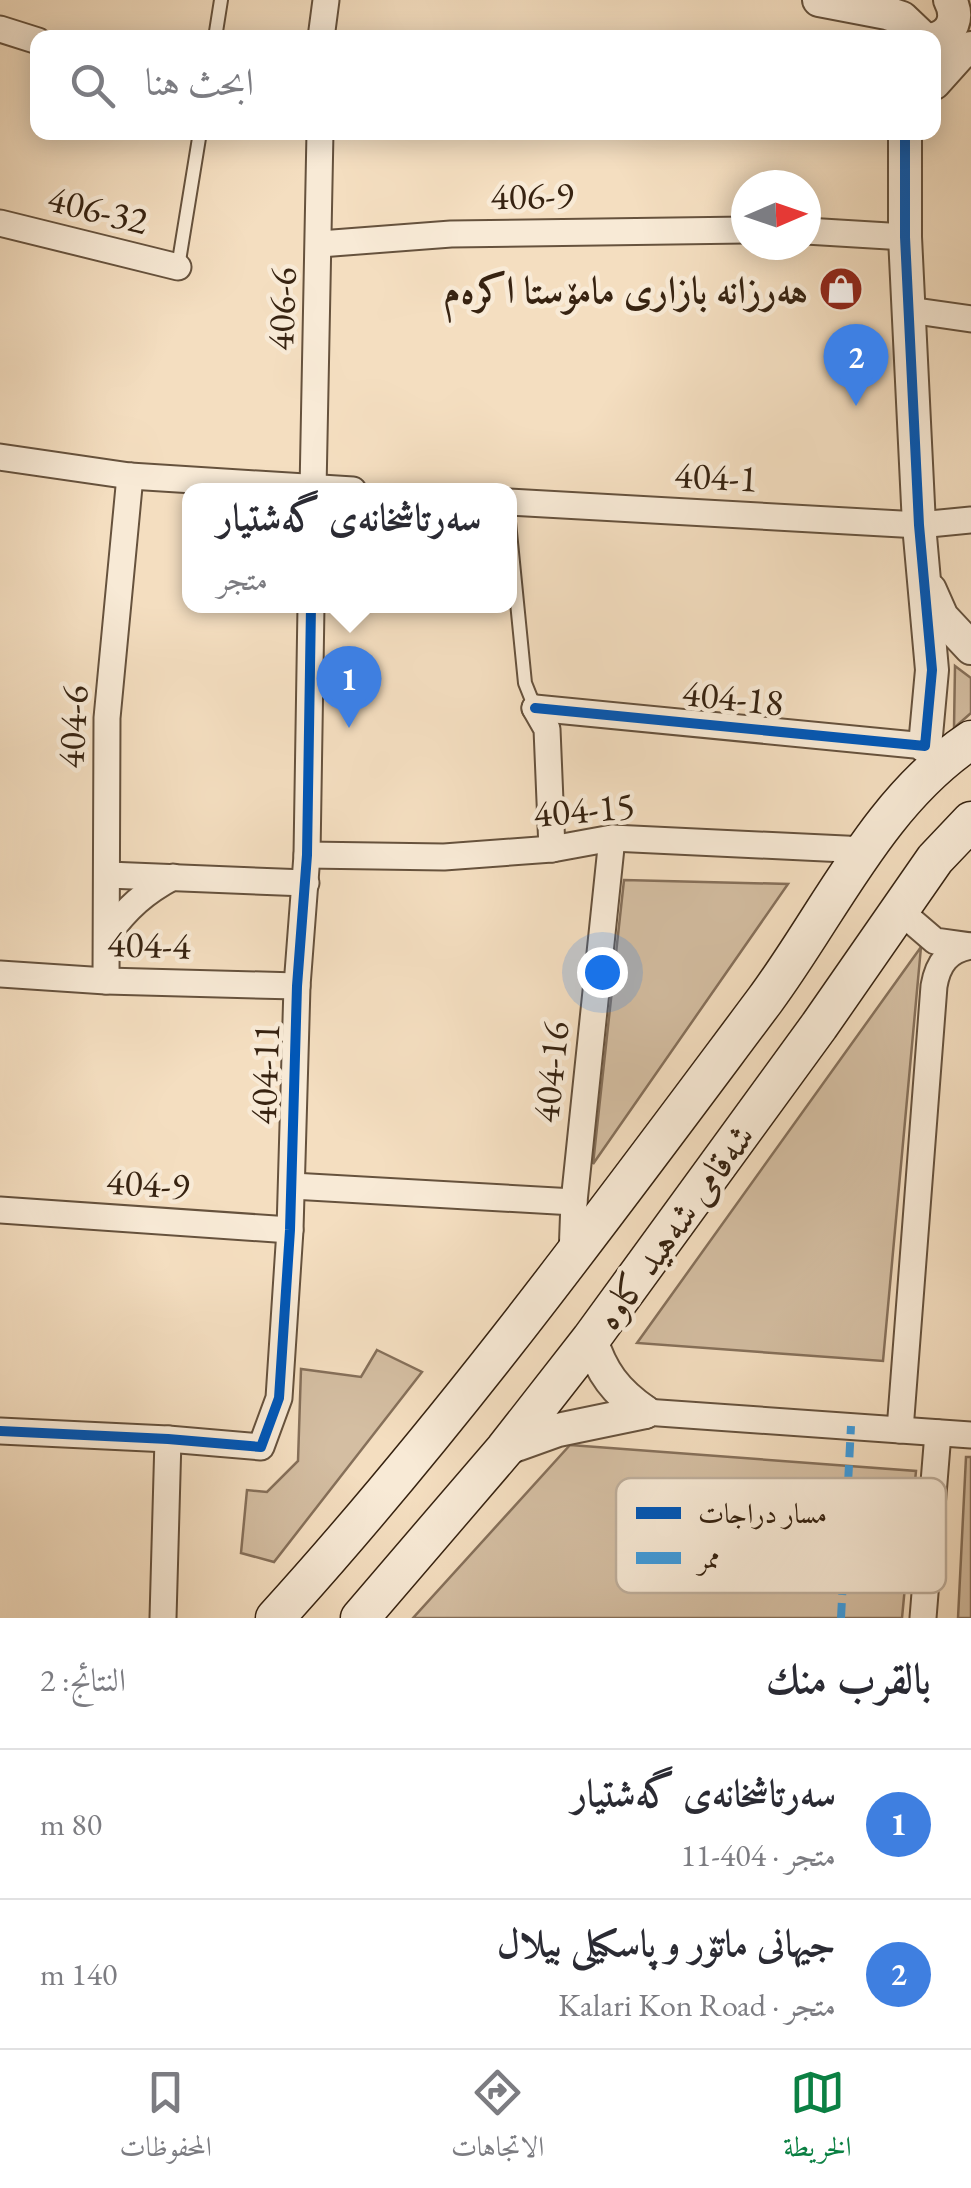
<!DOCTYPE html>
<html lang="ar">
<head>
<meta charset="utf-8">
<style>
	:root { --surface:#fff; --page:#f2f2f3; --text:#2b2b33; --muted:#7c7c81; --line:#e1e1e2; --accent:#0b8043 }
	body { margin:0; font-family:"EB Garamond",Amiri,serif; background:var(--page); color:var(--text); direction:rtl }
	.compass { position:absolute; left:731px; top:170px; width:90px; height:90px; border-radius:50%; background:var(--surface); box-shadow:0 5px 25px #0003; rotate:88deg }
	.you { position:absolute; left:602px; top:972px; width:35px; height:35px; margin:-25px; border:8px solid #fff; border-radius:50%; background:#1a73e8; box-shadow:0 0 0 15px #1a73e833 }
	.badge { display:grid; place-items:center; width:65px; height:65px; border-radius:50%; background:var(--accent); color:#fff; font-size:32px; font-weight:700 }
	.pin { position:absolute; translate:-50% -82px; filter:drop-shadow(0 2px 5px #0008) }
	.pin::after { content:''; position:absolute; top:52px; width:35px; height:30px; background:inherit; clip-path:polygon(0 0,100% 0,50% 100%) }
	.popup { position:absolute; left:182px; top:483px; width:335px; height:130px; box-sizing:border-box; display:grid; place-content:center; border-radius:20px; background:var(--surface); filter:drop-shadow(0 2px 8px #0005); font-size:32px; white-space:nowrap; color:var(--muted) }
	.popup b { font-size:38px; color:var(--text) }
	.popup::after { content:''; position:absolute; left:50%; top:100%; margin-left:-20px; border:20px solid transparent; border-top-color:var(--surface) }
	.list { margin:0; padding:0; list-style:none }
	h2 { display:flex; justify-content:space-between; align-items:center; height:130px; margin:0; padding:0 40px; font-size:42px }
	h2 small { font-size:32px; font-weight:400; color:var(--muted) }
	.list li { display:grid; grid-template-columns:65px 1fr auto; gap:30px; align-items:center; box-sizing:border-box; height:150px; padding:0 40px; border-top:2px solid var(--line) }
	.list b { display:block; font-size:38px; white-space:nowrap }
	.list p { margin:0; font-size:32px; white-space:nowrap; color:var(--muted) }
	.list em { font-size:32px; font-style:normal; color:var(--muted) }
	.icon { flex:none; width:55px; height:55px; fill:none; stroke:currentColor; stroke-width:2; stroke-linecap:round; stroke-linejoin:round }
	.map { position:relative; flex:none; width:971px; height:1618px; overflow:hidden; direction:ltr }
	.search { position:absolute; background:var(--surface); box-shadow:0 5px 25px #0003; left:30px; right:30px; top:30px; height:110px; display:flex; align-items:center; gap:25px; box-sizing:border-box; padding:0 35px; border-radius:20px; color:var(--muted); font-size:38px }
	.sheet { height:430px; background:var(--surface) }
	nav { display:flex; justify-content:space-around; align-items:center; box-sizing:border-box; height:140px; border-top:2px solid var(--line); background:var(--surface); font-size:28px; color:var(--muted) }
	nav a { display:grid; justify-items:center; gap:5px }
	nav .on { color:var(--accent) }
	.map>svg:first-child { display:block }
</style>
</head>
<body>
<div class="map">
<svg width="971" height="1618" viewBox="0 0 971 1618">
	<rect width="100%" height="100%" fill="#f4dec0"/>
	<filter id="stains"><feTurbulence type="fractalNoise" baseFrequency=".002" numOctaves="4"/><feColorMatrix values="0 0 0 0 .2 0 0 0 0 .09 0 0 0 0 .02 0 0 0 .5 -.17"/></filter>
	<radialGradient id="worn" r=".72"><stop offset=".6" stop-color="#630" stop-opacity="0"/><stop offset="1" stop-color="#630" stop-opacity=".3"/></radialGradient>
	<g fill="#d4bea2" stroke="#86705a" stroke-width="2.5">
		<path d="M955,666L971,678V713L954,728Z"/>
		<path d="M624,880L788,884L593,1164Z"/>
		<path d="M921,947L883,1361L637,1343Z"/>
		<path d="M377,1350L422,1372L274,1562L241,1553L247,1490L267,1492L298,1461L301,1369L361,1377Z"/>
		<path d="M570,1445L916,1471L902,1618H413Z"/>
		<path d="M966,1457H971V1618H958Z"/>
	</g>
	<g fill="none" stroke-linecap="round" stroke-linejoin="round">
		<defs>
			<g id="service">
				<path d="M215,38L221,0"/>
				<path d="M178,267L200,132"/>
				<path d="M509,522L525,683L535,708"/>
			</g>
			<g id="minor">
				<path d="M0,29L38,41"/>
				<path d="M321,38L326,0"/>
				<path d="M0,223L178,267"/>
				<path d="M806,231L905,237"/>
				<path d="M320,244L451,234L746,230"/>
				<path d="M909,310L971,319"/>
				<path d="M0,457L130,476L353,490"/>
				<path d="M313,490L320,132"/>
				<path d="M509,502L919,525L971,520"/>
				<path d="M535,708L925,746"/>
				<path d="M535,708L547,729L552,849"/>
				<path d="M307,855L444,857L552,849L612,838L866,850"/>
				<path d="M108,875L306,883"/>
				<path d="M900,911L935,941L971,946"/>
				<path d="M108,934C127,908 145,892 173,877"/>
				<path d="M0,974L106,981L297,986"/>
				<path d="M106,981L107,718L130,476"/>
				<path d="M292,1186L574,1202"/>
				<path d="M0,1210L290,1230"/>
				<path d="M572,1255L574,1202L612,838"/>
				<path d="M645,1412L971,1435"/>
				<path d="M900,1430L934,986C938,963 948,950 971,946"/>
				<path d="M0,1431L168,1439L261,1447L279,1398L290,1230L297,986L307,855L311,606"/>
				<path d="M163,1618L168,1439"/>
				<path d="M923,1618L938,1433"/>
			</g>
			<g id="tertiary">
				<path d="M819,0L887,13L902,18L923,38"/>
				<path d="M934,39C953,34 959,17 950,0"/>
				<path d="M934,83L960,54L971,48"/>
				<path d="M905,132V237L919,525L932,670L925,746"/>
				<path d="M930,590L942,617L971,648"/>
				<path d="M591,1339C601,1372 616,1392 645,1412"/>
				<path d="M505,1449L558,1430L645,1412"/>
			</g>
			<g id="secondary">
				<path d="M275,1618C452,1423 608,1210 765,1000C830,912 878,802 971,740"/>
				<path d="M360,1618L505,1449L591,1339L819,1026L935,859L971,821"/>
			</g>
		</defs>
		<use href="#service" stroke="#66523d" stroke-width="16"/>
		<use href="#minor" stroke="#66523d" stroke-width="29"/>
		<use href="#tertiary" stroke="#66523d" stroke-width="36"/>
		<use href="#secondary" stroke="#372311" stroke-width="41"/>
		<use href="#service" stroke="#f8ead6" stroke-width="12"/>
		<use href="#minor" stroke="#f8ead6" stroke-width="25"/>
		<use href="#tertiary" stroke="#f8ead6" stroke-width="32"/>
		<use href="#secondary" stroke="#f8ead6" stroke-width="38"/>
		<path stroke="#3e9cde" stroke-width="8" stroke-dasharray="15 8" stroke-linecap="butt" d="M841,1618L851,1426"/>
		<defs>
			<g id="cycleway">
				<path d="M535,708L925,746L932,670L919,525L905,237V132"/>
				<path d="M0,1431L168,1439L261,1447L279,1398L290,1230L297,986L307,855L311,606"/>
			</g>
		</defs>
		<use href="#cycleway" stroke="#f8ead6" stroke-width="16"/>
		<use href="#cycleway" stroke="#0057b8" stroke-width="10"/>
	</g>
	<defs>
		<symbol id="shop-disc" viewBox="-11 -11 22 22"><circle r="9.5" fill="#8f2418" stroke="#f8ead6"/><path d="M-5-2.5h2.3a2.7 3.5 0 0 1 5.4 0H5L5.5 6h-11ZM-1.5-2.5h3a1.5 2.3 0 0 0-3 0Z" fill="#fff"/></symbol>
	</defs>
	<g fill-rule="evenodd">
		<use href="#shop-disc" x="816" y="264" width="50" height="50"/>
	</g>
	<g text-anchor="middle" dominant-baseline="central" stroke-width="9" stroke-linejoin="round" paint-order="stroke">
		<g font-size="38" fill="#372311" stroke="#f8ead6">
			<text transform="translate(532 195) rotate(-1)">406-9</text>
			<text transform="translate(98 209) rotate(14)">406-32</text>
			<text transform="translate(281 309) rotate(-88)">406-6</text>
			<text transform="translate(716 476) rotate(3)">404-1</text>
			<text transform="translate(733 697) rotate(6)">404-18</text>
			<text transform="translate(72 727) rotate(-87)">404-6</text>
			<text transform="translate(584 809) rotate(-5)">404-15</text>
			<text transform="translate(149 944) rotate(2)">404-4</text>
			<text transform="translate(550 1072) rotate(-84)">404-16</text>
			<text transform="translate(264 1074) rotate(-88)">404-11</text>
			<text transform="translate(148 1183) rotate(4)">404-9</text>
			<text transform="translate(674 1226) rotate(-54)">شەقامی شەهید کاوە</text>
		</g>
		<g font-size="38" font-weight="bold" fill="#372311" stroke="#f8ead6" text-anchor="end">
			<text x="808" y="289">هەرزانە بازاری مامۆستا اکرەم</text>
		</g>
	</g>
	<rect x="616" y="1478" width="330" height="115" rx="15" fill="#f8ead6" stroke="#beae9b" stroke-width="2.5"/>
	<rect x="636" y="1507" width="45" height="12" fill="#0057b8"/>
	<rect x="636" y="1552" width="45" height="12" fill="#3e9cde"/>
	<g font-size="28" fill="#372311">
		<text x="698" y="1523">مسار دراجات</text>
		<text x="698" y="1568">ممر</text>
	</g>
	<rect width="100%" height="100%" filter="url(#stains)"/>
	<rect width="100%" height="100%" fill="url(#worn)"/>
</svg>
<svg class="compass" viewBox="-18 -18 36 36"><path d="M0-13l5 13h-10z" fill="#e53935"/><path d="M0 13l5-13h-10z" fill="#7c7c81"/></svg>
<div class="you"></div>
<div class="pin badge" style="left:349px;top:728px;background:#3f7fe0">1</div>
<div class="popup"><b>سەرتاشخانەی گەشتیار</b>متجر</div>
<div class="pin badge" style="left:856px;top:406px;background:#3f7fe0">2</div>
<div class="search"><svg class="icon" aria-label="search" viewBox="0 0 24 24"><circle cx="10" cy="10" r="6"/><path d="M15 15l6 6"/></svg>ابحث هنا</div>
</div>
<section class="sheet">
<h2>بالقرب منك<small>النتائج: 2</small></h2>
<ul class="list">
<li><span class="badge" style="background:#3f7fe0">1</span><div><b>سەرتاشخانەی گەشتیار</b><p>متجر · 404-11</p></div><em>80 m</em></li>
<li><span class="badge" style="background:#3f7fe0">2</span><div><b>جیهانی ماتۆر و پاسکیلی بیلال</b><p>متجر · Kalari Kon Road</p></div><em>140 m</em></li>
</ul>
</section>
<nav>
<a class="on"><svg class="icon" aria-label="map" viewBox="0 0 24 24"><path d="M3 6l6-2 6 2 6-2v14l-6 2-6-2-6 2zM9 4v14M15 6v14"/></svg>الخريطة</a>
<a><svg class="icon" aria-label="directions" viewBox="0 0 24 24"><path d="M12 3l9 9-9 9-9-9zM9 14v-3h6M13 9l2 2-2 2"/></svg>الاتجاهات</a>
<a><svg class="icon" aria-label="saved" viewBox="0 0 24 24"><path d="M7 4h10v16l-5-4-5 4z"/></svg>المحفوظات</a>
</nav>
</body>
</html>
